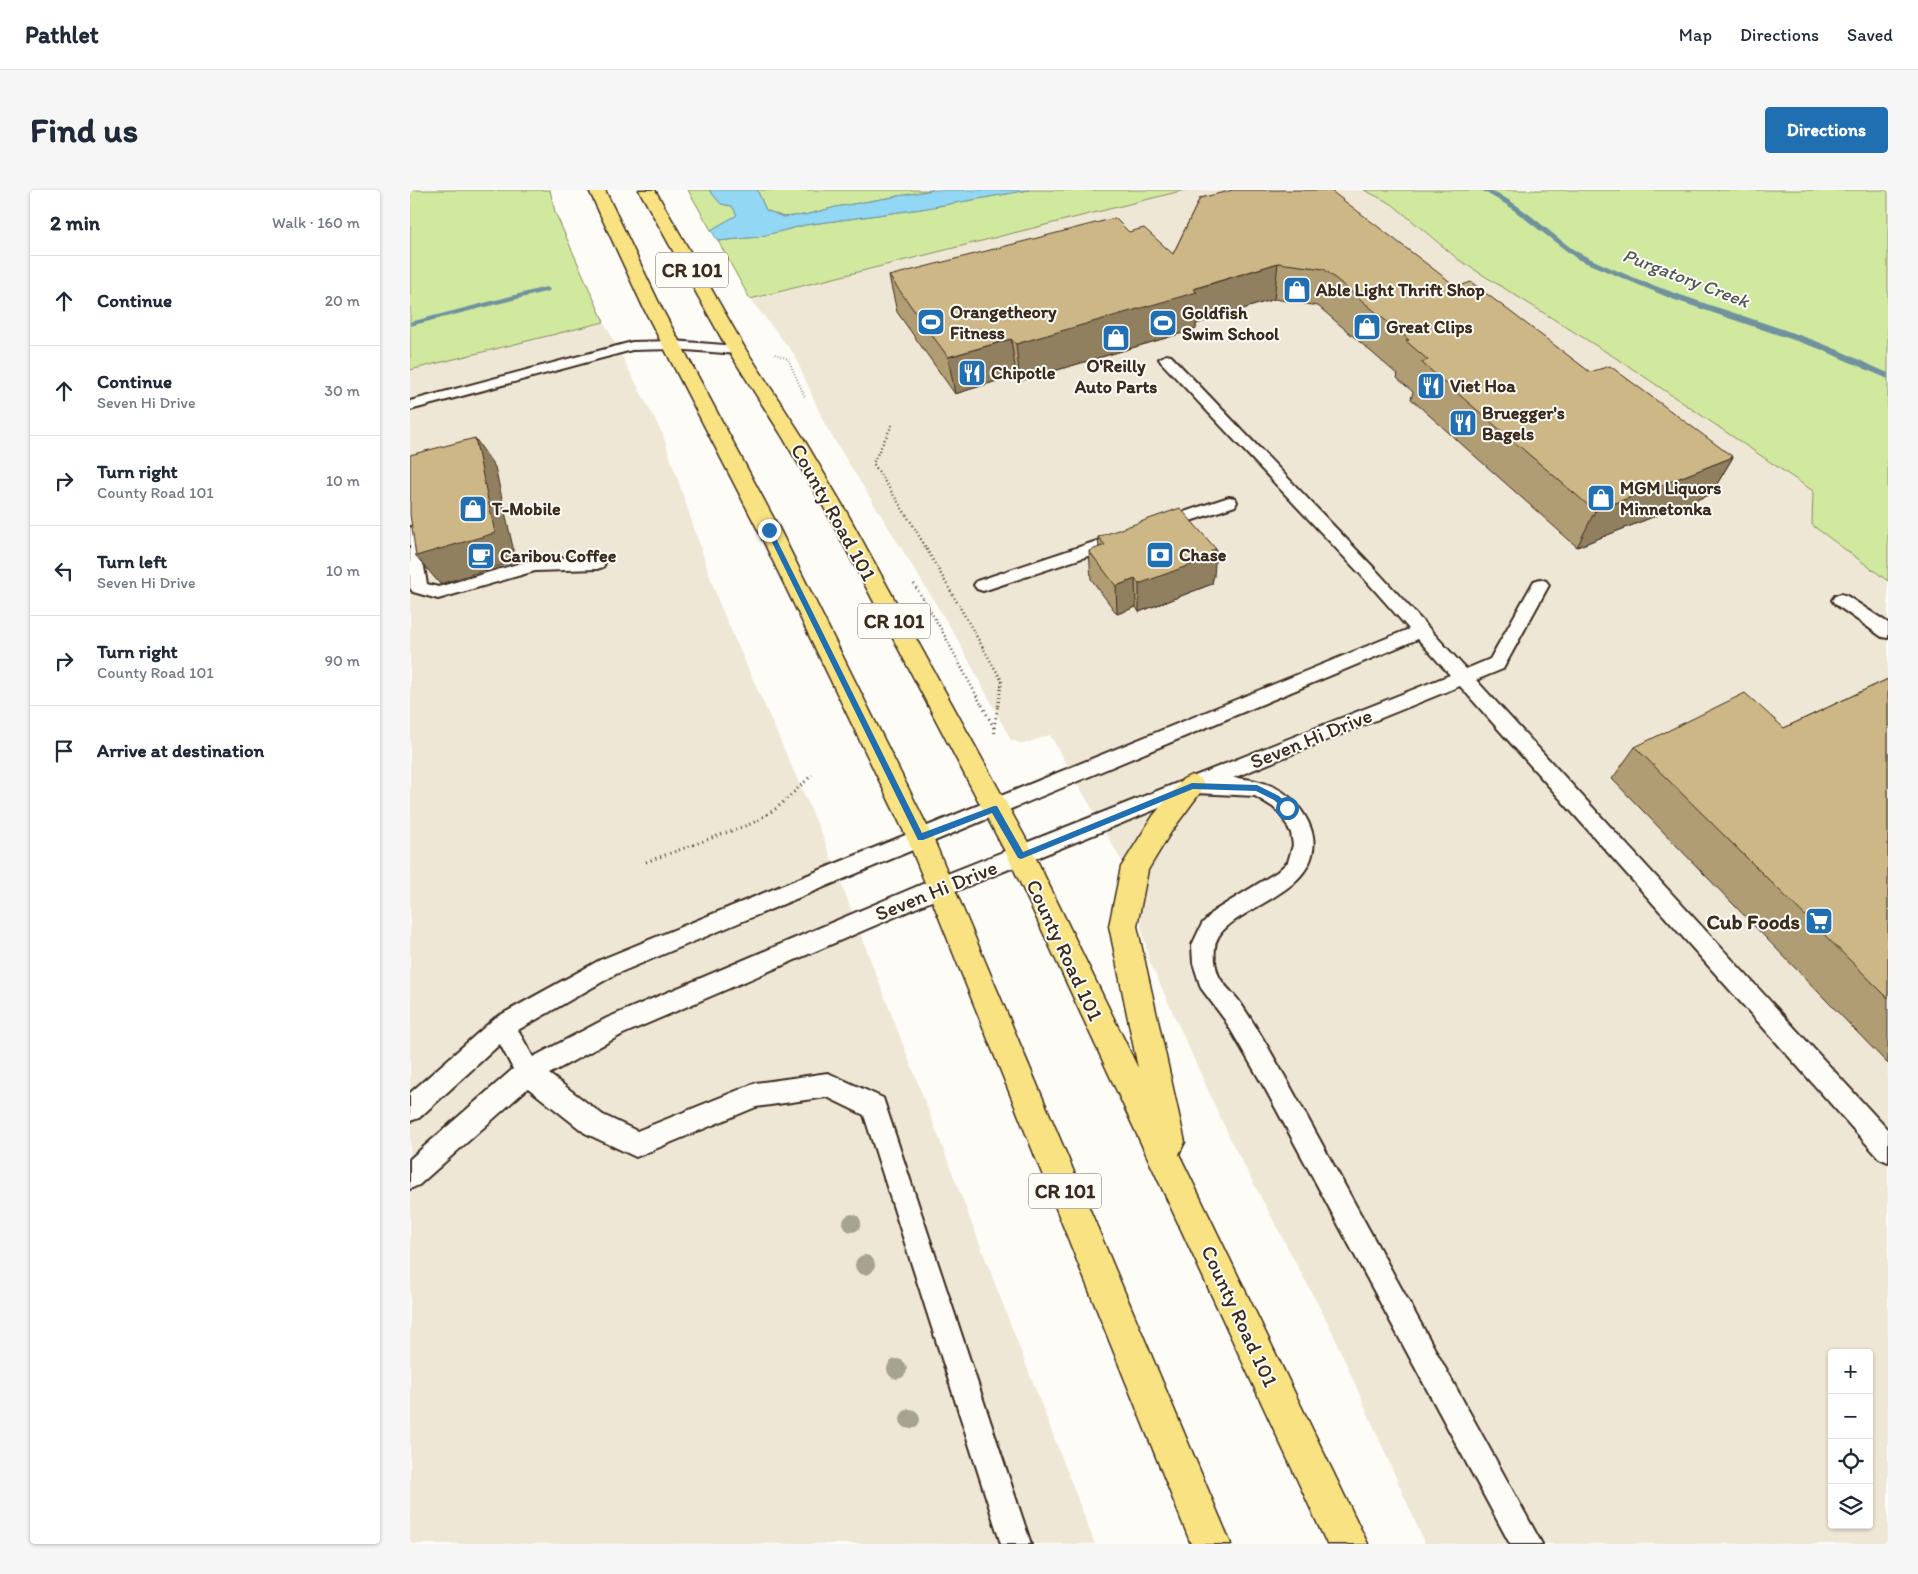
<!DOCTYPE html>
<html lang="en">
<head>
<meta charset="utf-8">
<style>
	:root { --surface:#fff; --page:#f6f6f7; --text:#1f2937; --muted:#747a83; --line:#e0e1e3; --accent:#1f6fb2 }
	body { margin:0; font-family:Itim,sans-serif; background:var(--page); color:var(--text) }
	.controls { position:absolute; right:15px; bottom:15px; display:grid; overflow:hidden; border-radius:5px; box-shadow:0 1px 4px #0004 }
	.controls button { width:45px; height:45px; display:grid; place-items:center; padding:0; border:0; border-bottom:1px solid var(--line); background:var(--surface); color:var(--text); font:25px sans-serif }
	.stop { position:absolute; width:15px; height:15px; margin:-11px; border:4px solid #1f6fb2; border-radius:50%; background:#fff }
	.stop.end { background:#1f6fb2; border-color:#fff; box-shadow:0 1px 5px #0008 }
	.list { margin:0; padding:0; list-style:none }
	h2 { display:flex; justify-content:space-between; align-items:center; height:65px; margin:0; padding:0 20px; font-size:21px }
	h2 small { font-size:16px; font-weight:400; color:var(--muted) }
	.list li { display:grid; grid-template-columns:32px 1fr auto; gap:15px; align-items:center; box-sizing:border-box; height:90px; padding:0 20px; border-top:1px solid var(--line) }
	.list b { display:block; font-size:19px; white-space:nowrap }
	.list p { margin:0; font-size:16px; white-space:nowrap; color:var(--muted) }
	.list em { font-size:16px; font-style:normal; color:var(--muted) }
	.icon { flex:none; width:28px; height:28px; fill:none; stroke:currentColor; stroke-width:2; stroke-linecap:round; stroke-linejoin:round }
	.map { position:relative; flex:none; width:1478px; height:1354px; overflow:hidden; border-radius:5px }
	header { display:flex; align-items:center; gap:30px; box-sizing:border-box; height:70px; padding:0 25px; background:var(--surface); border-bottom:1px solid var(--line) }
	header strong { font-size:24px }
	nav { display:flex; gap:28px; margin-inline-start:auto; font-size:18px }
	.intro { display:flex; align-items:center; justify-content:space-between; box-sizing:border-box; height:120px; padding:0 30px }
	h1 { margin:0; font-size:35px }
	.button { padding:12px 22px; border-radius:5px; background:var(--accent); color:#fff; font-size:18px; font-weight:700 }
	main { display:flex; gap:30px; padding:0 30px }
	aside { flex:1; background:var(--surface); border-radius:5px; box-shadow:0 1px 4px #0004 }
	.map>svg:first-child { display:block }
</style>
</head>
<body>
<header>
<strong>Pathlet</strong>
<nav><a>Map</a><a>Directions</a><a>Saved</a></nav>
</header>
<div class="intro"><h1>Find us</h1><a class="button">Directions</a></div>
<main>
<aside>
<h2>2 min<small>Walk · 160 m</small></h2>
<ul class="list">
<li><svg class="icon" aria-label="ahead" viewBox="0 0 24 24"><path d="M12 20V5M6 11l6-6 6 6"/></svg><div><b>Continue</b></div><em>20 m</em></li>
<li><svg class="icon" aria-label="ahead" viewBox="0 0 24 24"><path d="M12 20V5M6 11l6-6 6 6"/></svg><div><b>Continue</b><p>Seven Hi Drive</p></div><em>30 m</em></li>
<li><svg class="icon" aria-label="right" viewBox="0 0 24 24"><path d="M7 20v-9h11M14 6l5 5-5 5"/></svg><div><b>Turn right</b><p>County Road 101</p></div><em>10 m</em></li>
<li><svg class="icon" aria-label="left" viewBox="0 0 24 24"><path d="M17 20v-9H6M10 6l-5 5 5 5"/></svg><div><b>Turn left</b><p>Seven Hi Drive</p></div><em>10 m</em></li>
<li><svg class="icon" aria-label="right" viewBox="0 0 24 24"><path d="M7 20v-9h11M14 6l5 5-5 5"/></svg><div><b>Turn right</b><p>County Road 101</p></div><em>90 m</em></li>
<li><svg class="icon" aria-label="arrive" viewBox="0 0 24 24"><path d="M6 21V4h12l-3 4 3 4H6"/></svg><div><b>Arrive at destination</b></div></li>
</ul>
</aside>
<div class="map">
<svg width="1478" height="1354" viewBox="0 0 1478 1354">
	<rect width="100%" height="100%" fill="#fdfcf7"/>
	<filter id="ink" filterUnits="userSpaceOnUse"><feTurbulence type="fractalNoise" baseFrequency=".02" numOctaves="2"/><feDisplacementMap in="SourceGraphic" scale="10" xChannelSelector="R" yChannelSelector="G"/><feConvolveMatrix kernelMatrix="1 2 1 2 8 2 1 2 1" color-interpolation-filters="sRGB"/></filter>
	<g filter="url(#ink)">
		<g fill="#efe7d5" fill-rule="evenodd">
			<path d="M775,0H954L982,14L1049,70L1217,175L1404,301L1402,335L1478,391V1354H1015L920,1137L822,953L739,770L731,736V705L640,545L613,554L601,550L545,445L415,235L384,164L340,109ZM1422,1163H1459V1335H1422Z"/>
			<path d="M194,132L253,245L309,413L414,649L685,1354H0V180Z"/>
		</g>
		<g fill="#d1e99e" stroke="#868a5e">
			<path d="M0,0H140L145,22L194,132L0,180Z"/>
			<path d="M278,0H299L311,14L322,16L327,25L301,40Z"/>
			<path d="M347,0H523L426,17L395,25L373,27L356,20Z"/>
			<path d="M619,0H775L340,109L308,51L348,47L395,35L511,19Z"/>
			<path d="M954,0H1478V391L1402,335L1403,301L1217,175L1049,70L982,14Z"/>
		</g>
		<path fill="#92d8f4" stroke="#6f929e" d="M299,0H347L356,20L373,27L395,25L426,17L523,0H619L511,19L395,35L348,47L308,51L301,40L327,25L322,16L311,14Z"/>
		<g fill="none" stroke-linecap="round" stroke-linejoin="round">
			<g fill="#6f929e" fill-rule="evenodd">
				<path d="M1071,0C1102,0 1145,52 1175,66C1252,104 1336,124 1416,155C1437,163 1457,174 1478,183V189L1410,159L1262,109L1167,69L1097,15Z"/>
				<path d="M136,97L140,99L139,101L0,136V132Z"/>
			</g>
			<defs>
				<g id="lane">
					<path d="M263,151L327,156L334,160L327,164L263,159L222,160L0,220V211L222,152Z"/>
					<path d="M756,165L761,166L964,378L1056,479L1080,469L1124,391L1130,389L1136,391L1139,395L1093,479L1066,490L1478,940V972L1469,968L1050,496L823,588C847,589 871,595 887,615C897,627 906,644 903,660C896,711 806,721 805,758C804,766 805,776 808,784C812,795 825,804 831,814C847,837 860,861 874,885L1132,1354H1100L857,902L815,830L791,798L783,773L782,755L792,734L804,721L867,682L878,672L883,655L881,643L872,626L863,617L845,606L786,603L538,704L213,844L139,884L193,925L227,941L346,893L418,883L473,908L621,1354H591L454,925L417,907L346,917L226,967L175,943L118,898L9,995L0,999V969L103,879L90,854L9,928L0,931V903L85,828L190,770L999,439L952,386L751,172L749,169ZM1008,449L1040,485L522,690L197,828L123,867L108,840L206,784Z"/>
					<path d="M819,307L825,308L827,312L825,316L750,341L744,340L742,336L744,332Z"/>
					<path d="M0,337L6,339L8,343L17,394L28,397L125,369L187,367L193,369L195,373L193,377L187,379L125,381L28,409L3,402L0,398Z"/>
					<path d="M717,341L723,343L725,347L723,351L573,401L567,399L564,395L567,391Z"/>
					<path d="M1431,404L1437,406L1478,433V448L1472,447L1425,414L1422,410L1425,406Z"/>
				</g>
				<g id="primary">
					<path d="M179,0H195L252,119L370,340L523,648L821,1354H781L497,648L348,340L234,119Z"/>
					<path d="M229,0H245L336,160L392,246L436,321L621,658L728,878L699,736L711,677L743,626L773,589L782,585L791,589L795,596L761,642L738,680L727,736L775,952L769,964L958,1354H917L600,671L416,321L372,246L318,160Z"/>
				</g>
			</defs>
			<use href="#lane" stroke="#3b2a1e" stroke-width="4"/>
			<use href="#primary" stroke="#3b2a1e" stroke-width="3"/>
			<path stroke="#3b2a1e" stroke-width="2" stroke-dasharray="0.5 2.5" stroke-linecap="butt" d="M365,164L378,169L395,207"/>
			<g stroke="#3b2a1e" stroke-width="2.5" stroke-dasharray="1 3" stroke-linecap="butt">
				<path d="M482,235L463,273L504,337L592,491L588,516"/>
				<path d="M504,394L531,439L572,516"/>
			</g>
			<g stroke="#3b2a1e" stroke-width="3" stroke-dasharray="1 4" stroke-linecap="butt">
				<path d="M572,515L584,538L585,545"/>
				<path d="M584,538L588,515"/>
				<path d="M236,672L343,633L367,618L402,585"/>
			</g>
			<use href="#lane" fill="#fdfcf7" fill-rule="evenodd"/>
			<use href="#primary" fill="#f8e281" fill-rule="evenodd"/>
		</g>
		<g fill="#a7a391">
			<circle cx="442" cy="1033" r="9"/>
			<circle cx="455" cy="1075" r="10"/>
			<circle cx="487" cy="1179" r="10"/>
			<circle cx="500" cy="1229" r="10"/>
		</g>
		<g fill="#b19d73" stroke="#3b2a1e">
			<path d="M790,8L1047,97L1180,182L1323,267L1301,304L1167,357L1001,209L1003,202L987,188L988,185L908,116L864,109L786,134V139L610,191L606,185L545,204L487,122L479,86L719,42L763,64Z"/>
			<path d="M688,347L804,387L803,388L802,394L729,422L726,417L707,424L681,389L679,361L689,358Z"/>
			<path d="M1478,489V874L1202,589L1225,557L1374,538Z"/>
		</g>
		<g fill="#90805e" stroke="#3b2a1e">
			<path d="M868,73L864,109L786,134V139L610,191L606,154Z"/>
			<path d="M601,149L606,185L545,204L538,167Z"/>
			<path d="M65,248L85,277L106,371L30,394L6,366Z"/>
			<path d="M1323,267L1301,304L1167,357L1185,321Z"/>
			<path d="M806,359L804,387L803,388L802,394L729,422V394Z"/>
			<path d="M725,389L726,417L707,424L706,396Z"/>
		</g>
		<g fill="#ceb786" stroke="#3b2a1e">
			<path d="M823,0H920L1047,97L1061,92L1180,182L1200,176L1323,267L1185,321L1011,172L1018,170L996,151L999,150L914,79L868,73L783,99L787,102L606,154L601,149L538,167L479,86L705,28L719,42L734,38L763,64L790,8Z"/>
			<path d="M65,248L85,343L6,366L0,324V265Z"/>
			<path d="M770,318L806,359L801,361L804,366L729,394L725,389L706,396L679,361L695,355L688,347Z"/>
			<path d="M1478,489V808L1225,557L1335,503L1374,538Z"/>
		</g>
	</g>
	<path fill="#1f6fb2" d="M359,337L362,340L512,643L584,616H587L613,662L782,593L847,595L869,606L880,616V620H875L864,610L846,601L783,599L611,669L608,668L582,623L513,650H508L356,340Z"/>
	<defs>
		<symbol id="shop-square" viewBox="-11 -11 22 22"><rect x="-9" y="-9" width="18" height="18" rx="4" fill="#1f6fb2" stroke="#fdfcf7"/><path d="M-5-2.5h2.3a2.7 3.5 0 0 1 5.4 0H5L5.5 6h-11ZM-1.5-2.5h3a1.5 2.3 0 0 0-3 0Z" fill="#fff"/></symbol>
		<symbol id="stadium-square" viewBox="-11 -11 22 22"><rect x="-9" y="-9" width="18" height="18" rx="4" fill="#1f6fb2" stroke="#fdfcf7"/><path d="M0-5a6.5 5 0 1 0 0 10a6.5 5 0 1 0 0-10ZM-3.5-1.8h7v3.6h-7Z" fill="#fff"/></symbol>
		<symbol id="restaurant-square" viewBox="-11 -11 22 22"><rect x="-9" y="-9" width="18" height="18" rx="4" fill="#1f6fb2" stroke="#fdfcf7"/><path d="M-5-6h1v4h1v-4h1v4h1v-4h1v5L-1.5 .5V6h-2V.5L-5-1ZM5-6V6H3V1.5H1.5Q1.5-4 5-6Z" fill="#fff"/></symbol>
		<symbol id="bank-square" viewBox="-11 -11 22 22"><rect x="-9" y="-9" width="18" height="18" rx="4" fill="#1f6fb2" stroke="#fdfcf7"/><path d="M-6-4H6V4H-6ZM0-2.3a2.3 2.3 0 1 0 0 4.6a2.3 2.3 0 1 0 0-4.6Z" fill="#fff"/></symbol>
		<symbol id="cafe-square" viewBox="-11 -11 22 22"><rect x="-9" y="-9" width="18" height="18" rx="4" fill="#1f6fb2" stroke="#fdfcf7"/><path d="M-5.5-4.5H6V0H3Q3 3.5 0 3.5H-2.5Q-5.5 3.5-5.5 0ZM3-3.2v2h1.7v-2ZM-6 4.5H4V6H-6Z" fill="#fff"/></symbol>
		<symbol id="supermarket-square" viewBox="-11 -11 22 22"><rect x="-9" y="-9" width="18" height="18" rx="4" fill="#1f6fb2" stroke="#fdfcf7"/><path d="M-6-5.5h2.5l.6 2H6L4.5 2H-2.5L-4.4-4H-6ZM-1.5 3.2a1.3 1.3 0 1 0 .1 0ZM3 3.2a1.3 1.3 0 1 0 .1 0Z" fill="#fff"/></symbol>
	</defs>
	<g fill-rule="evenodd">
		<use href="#shop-square" x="871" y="84" width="32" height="32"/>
		<use href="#stadium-square" x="505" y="116" width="32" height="32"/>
		<use href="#stadium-square" x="737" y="117" width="32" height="32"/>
		<use href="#shop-square" x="941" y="121" width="32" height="32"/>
		<use href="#shop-square" x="690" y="132" width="32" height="32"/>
		<use href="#restaurant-square" x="546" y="167" width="32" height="32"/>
		<use href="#restaurant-square" x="1005" y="180" width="32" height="32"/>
		<use href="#restaurant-square" x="1037" y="217" width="32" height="32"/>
		<use href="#shop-square" x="1175" y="292" width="32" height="32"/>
		<use href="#shop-square" x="47" y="303" width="32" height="32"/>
		<use href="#bank-square" x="734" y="349" width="32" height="32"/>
		<use href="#cafe-square" x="55" y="350" width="32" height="32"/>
		<use href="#supermarket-square" x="1393" y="715" width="32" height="32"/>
	</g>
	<g text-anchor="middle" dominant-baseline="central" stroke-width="4" stroke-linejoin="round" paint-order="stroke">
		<g font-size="18" font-weight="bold" fill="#3b2a1e" stroke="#fdfcf7" text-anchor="start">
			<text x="906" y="100">Able Light Thrift Shop</text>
			<text x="540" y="122">Orangetheory<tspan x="540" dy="21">Fitness</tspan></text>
			<text x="772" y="123">Goldfish<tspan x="772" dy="21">Swim School</tspan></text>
			<text x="976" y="137">Great Clips</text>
			<text x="706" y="176" text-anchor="middle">O'Reilly<tspan x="706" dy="21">Auto Parts</tspan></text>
			<text x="581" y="183">Chipotle</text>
			<text x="1040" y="196">Viet Hoa</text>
			<text x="1072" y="223">Bruegger's<tspan x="1072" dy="21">Bagels</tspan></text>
			<text x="1210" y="298">MGM Liquors<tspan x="1210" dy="21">Minnetonka</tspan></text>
			<text x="82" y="319">T-Mobile</text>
			<text x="769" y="365">Chase</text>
			<text x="90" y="366">Caribou Coffee</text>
		</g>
		<g font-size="19" font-style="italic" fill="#515654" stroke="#fdfcf7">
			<text transform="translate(1276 88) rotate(21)">Purgatory Creek</text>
		</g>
		<g fill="#fdfcf7" stroke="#75695f" stroke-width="1">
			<rect x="246" y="62.5" width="72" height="35" rx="4"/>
			<rect x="448" y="413.5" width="72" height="35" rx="4"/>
			<rect x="619" y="983.5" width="72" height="35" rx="4"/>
		</g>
		<g font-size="20" font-weight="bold" fill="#3b2a1e">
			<text x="282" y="80">CR 101</text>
			<text x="484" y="431">CR 101</text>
			<text x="655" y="1001">CR 101</text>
		</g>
		<g font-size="21" fill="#3b2a1e" stroke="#fdfcf7">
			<text transform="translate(424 322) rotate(61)">County Road 101</text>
			<text transform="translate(901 548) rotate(-22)">Seven Hi Drive</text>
			<text transform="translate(526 700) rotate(-22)">Seven Hi Drive</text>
			<text transform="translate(655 760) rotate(65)">County Road 101</text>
			<text transform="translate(830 1126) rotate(65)">County Road 101</text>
		</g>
		<g font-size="21" font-weight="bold" fill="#3b2a1e" stroke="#fdfcf7" text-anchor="end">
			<text x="1390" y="731">Cub Foods</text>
		</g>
	</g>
</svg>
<div class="controls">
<button>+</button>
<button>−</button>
<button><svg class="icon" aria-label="locate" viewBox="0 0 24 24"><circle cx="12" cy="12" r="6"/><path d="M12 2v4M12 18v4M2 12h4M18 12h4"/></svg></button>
<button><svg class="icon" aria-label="layers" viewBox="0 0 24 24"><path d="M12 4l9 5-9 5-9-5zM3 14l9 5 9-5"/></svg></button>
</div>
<div class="stop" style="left:877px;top:618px"></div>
<div class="stop end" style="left:359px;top:340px"></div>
</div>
</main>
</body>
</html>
